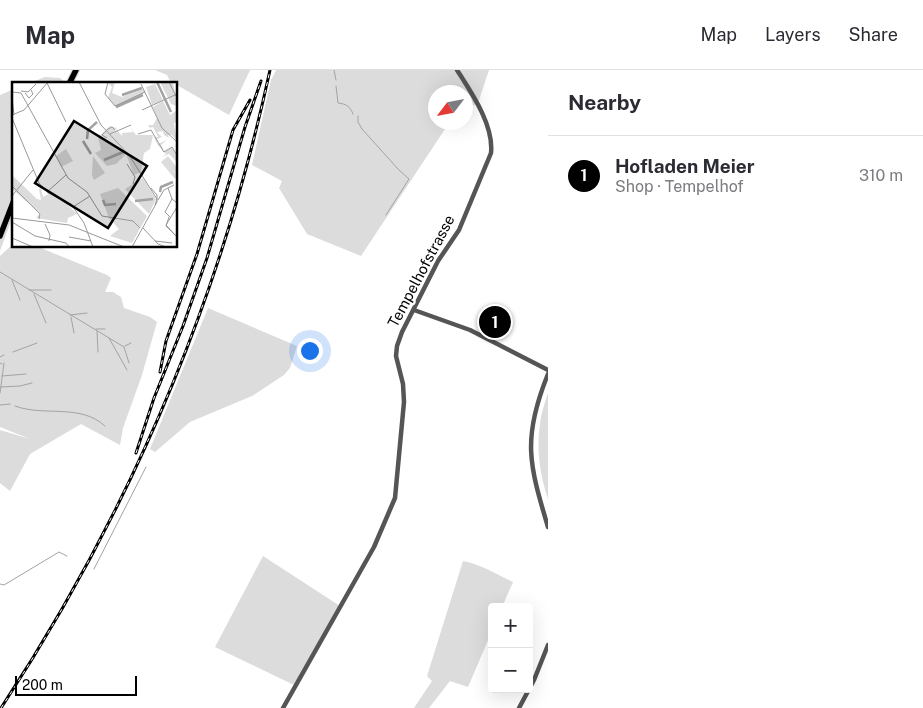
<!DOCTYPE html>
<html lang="en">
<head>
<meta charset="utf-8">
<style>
	:root { --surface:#fff; --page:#f2f2f3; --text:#2b2b33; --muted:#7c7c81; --line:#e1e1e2; --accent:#000 }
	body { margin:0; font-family:"Public Sans",sans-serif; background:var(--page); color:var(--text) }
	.controls { position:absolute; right:15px; bottom:15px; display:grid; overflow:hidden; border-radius:5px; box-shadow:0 5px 20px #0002 }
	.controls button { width:45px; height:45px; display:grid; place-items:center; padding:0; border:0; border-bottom:1px solid var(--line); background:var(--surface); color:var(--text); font:25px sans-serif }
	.compass { position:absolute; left:428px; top:15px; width:45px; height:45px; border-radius:50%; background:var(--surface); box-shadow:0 5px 20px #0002; rotate:238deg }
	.scale { position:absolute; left:15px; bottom:12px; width:122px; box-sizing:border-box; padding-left:5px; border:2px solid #000; border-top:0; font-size:14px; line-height:18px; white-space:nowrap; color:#000; -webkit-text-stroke:4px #fff; paint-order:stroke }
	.you { position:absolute; left:309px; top:280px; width:18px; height:18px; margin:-12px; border:4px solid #fff; border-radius:50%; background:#1a73e8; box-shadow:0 0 0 8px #1a73e833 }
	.badge { display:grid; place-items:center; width:32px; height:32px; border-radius:50%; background:var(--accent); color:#fff; font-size:16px; font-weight:700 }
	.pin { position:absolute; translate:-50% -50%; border:2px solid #fff; box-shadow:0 1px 5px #0006 }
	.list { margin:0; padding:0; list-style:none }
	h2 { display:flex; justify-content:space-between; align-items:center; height:65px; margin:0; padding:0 20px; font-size:21px }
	h2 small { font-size:16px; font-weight:400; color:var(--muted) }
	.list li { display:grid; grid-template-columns:32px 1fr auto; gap:15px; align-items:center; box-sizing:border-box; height:80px; padding:0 20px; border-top:1px solid var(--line) }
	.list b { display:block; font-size:19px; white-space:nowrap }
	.list p { margin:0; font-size:16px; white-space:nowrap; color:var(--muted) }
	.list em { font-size:16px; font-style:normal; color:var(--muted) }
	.map { position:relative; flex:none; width:548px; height:638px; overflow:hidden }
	header { display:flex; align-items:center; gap:30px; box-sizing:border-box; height:70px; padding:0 25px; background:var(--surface); border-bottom:1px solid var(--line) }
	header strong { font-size:24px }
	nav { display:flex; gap:28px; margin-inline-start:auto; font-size:18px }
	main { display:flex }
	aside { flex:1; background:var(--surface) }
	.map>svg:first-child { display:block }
</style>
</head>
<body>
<header>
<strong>Map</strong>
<nav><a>Map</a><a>Layers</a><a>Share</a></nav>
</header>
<main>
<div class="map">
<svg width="548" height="638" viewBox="0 0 548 638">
	<rect width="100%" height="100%" fill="#fff"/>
	<g fill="#dcdcdc">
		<path d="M155,0H250L229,45L170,11L167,5Z"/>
		<path d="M276,0H489L478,33L466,39V22H436V52L449,53L361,186L307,164L279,118L282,111L252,95L271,10Z"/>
		<path d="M45,7L60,8L67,14H27Z"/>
		<path d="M14,19V143L0,181V25Z"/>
		<path d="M14,173V176H36L107,205L111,208L105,222H113L121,227L124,238L150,247L157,252L142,305L123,358L120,375L81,354L30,384L10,421L0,413V360L30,369L0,357V186Z"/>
		<path d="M208,238L297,276L290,298L284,305L252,326L190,352L155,382L150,379Z"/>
		<path d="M548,323V429C540,405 536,379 540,354C541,343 545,333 548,323Z"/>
		<path d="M263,486L340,536L294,615L215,577Z"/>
		<path d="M463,491C482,495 496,504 513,512L502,537H492V561L468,617L450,611L429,638H414L432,611L427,606Z"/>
	</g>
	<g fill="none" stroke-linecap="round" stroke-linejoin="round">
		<g stroke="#a3a3a3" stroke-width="1">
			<path d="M334,0L336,10"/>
			<path d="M336,16L338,33C346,34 350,36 353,44"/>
			<path d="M358,46V52L362,59L398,99L409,109L386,145"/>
			<path d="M0,202L124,277L129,293"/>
			<path d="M12,210L20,230"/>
			<path d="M29,220H51"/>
			<path d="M34,224L46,253"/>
			<path d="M70,245L87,243"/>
			<path d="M71,247L74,263"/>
			<path d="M96,259H105"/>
			<path d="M97,261L98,282"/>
			<path d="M109,268L127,300"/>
			<path d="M125,276L131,273"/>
			<path d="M13,282L37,273"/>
			<path d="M0,287L4,285"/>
			<path d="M0,293L2,294"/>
			<path d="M2,306L26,304"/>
			<path d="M1,317L20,316L32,313"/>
			<path d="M0,323L4,293"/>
			<path d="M0,335L10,334"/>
			<path d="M15,336C44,347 80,333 105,356"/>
			<path d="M94,499L146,397"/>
			<path d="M0,514L4,515L59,482L67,486"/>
		</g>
		<defs>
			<g id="major">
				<path d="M69,14L76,0"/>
				<path d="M0,166L14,130"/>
			</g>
		</defs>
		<use href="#major" stroke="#dbdbdb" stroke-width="8"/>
		<g stroke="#555" stroke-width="4.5">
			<path d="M414,240L470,260L548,300"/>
			<path d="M548,304C522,368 529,394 548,457"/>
			<path d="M283,638L374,477L395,428L404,332L403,314L396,286L397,276L402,262L438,191L459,160L491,83C494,55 471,22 457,0"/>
			<path d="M519,638L534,610L548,575"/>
		</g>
		<use href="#major" stroke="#000" stroke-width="5.5"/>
		<defs>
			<g id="rail">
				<path d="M160,302L166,271L197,184L233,60L250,30"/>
				<path d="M136,383L154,328L183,256L207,188L245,57L261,11"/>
				<path d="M1,638C129,443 221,228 270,0"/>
			</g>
		</defs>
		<use href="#rail" stroke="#000" stroke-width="3"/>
		<use href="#rail" stroke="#fff" stroke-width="1" stroke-dasharray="4" stroke-linecap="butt"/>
	</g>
	<g text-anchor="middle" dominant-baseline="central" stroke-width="4.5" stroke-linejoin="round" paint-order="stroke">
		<g font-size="15" fill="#000" stroke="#fff">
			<text transform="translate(421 201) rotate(-62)">Tempelhofstrasse</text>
		</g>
	</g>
	<g transform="translate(12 12)">
		<rect width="165" height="165" fill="#fff"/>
		<path d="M95,0H103L100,11L110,15L131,7L133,10L105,26L96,16L100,5ZM148,0H161L165,24L159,22ZM143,2L151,18L140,23L134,5ZM151,19L158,33L165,28V40L162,41L165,59L160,53H156L157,56L152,53L141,25ZM145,36L152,49L145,50L150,55L145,57L146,62L155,58L149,63L152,69L160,66L165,73L164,79L157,72L150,75L154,72L145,62L142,55H146L141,45L138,46L136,43H141ZM98,44L105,46L100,53L105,48L110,54V51L121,50L118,45L124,53H141L138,67L132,71L129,90L122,93L114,72L104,82L95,84L83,71L89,68L86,55ZM54,67L61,79L49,85L44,74ZM81,74L93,91L82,98L80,93ZM156,74L165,86V92L159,86L165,93L163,97L149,80ZM0,93L25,117L29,118L27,107L29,106L31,115L36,112L49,116L65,132L56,136L55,141L24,136L27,132L29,134L28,131L0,107ZM131,96L144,117L137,132L113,107ZM106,106L135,134L120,161L98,154L107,147L97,136L88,112Z" fill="#dcdcdc"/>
		<path fill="none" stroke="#a3a3a3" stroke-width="2.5" d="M145,0L159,30M110,13L130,6M104,25L131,13M75,57L76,48L85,40M71,59L79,72M92,78L111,70M148,110L149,105L161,100M91,118L93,123L104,122M123,119L141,117"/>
		<path fill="none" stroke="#999" stroke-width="1" d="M67,0L89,43L117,73L145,117L143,123M96,0L93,12L103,24L133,10M157,0L165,16M35,1L54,40M129,2L150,46L165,60M9,9L16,10L24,2M0,10L9,11L56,96L75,110L90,134L121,139L128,146M13,11L17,16L21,12L19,8M0,15L2,33M130,28L165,12M0,33L12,28L36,0M0,36L27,101L36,111L59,122L72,141L81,165M98,52L119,43M126,52L139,48L152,70L160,65L165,73M95,56L90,53L96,47L100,45L103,48M115,82L123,95L121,102M0,104L28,132L27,137M156,106L160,117L165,121M35,110L54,93M0,114L21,88M146,118L152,108L162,103M61,125L78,114M165,125L154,143L165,155M157,135L154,144L165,155M0,136L57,143L112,165M159,136L153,130L160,117M0,140L23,154L54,161L57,165M33,142L38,153L37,159M131,146L146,162L154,165M57,155L79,159M0,156L21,165M143,159L160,161M117,165H120L145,120V113L139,106"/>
		<path fill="#000" fill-opacity="0.15" stroke="#000" stroke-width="2.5" d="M62,39L135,84L96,146L23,101Z"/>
		<rect width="165" height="165" fill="none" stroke="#000" stroke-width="2.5"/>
	</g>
</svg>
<div class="controls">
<button>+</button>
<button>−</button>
</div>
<svg class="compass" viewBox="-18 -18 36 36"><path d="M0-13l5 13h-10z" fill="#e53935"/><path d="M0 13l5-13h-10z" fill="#7c7c81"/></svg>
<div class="scale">200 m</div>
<div class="you"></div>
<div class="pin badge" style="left:495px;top:252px">1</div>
</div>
<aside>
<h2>Nearby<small></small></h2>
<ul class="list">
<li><span class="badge">1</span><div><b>Hofladen Meier</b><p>Shop · Tempelhof</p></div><em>310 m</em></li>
</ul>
</aside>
</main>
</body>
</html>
